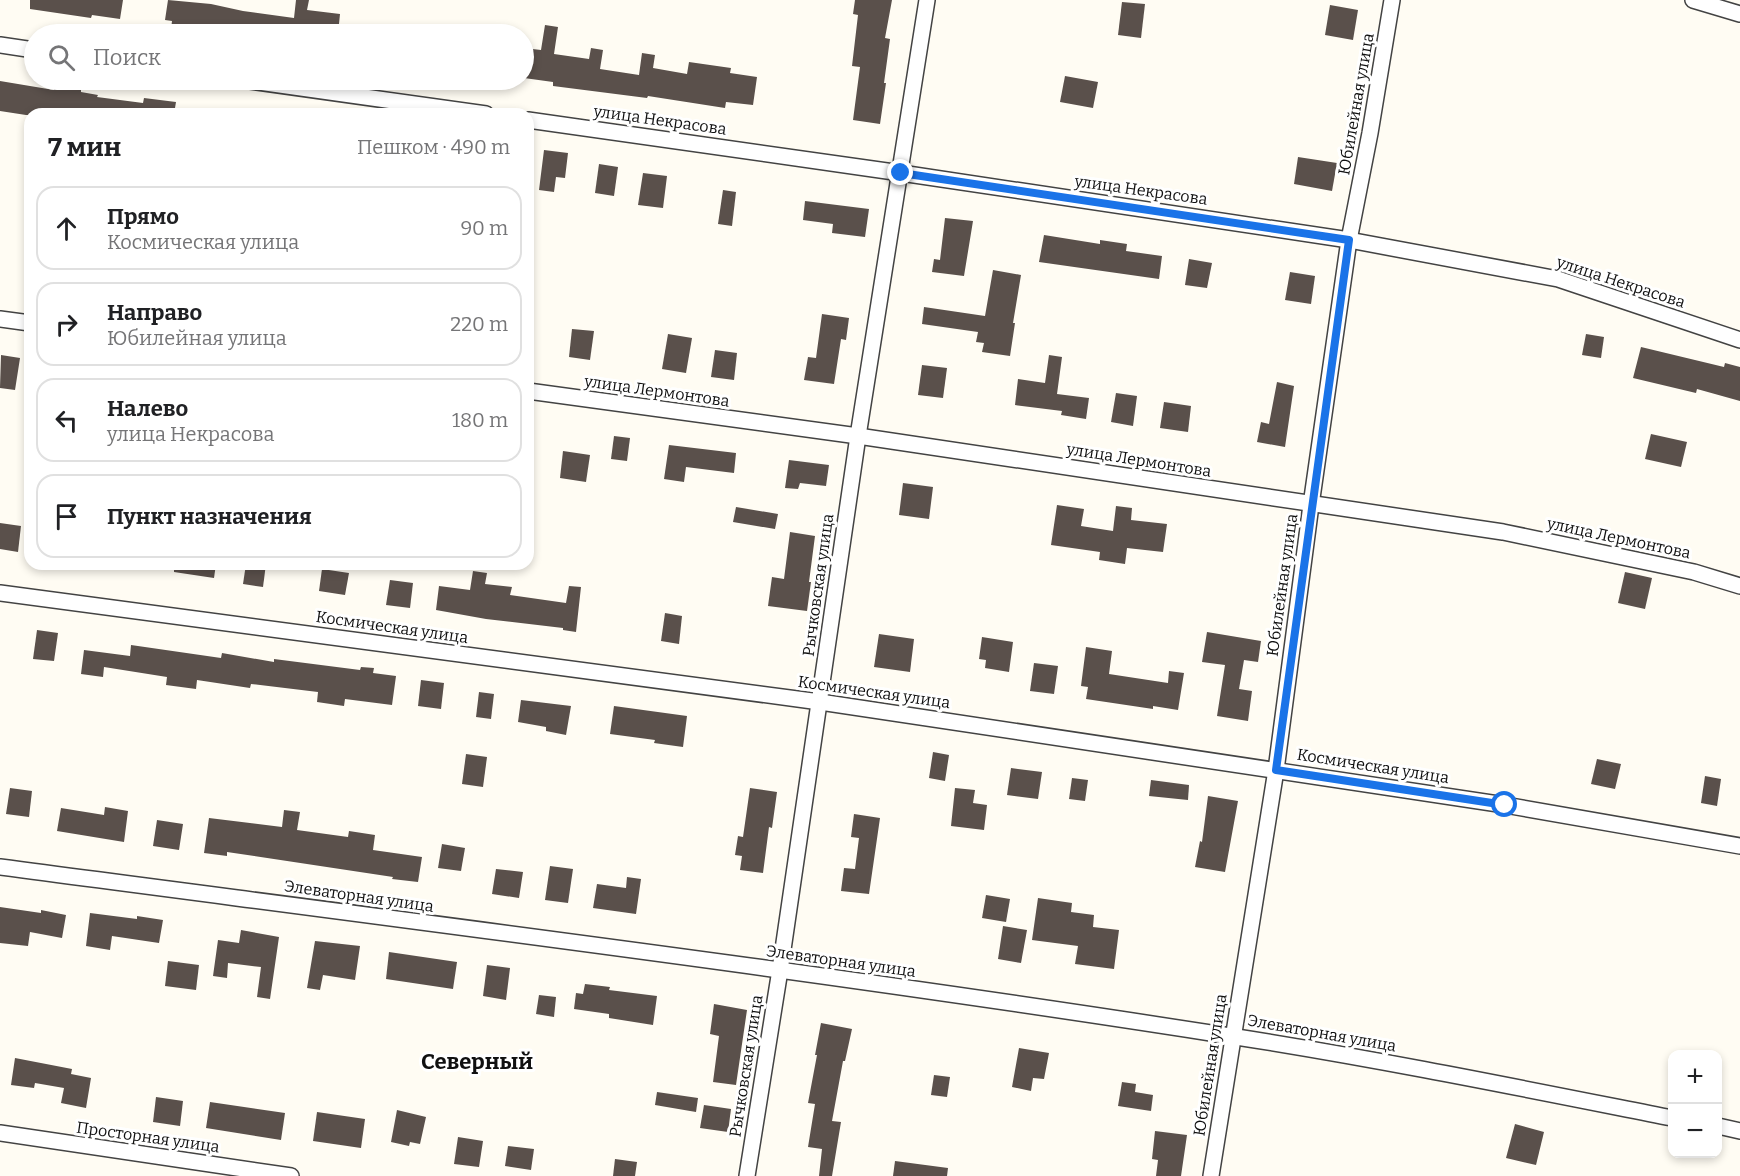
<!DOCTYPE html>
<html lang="ru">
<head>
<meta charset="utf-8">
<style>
	:root { --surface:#fff; --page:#f6f6f6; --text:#202124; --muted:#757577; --line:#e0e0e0 }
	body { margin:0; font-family:Bitter,serif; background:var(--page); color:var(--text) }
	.controls { position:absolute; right:18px; bottom:18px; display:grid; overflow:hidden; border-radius:12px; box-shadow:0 3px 9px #0003 }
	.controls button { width:54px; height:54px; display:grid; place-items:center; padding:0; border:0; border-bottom:2px solid var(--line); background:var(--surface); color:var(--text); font:30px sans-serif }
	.stop { position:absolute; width:18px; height:18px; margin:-14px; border:4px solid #1a73e8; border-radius:50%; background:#fff }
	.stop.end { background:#1a73e8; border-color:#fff; box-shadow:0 2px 6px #0008 }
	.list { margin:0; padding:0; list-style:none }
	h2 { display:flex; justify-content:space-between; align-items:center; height:78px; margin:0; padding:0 24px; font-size:26px }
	h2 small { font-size:20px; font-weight:400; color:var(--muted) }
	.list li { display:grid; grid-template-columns:39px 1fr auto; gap:18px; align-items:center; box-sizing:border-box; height:84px; margin:0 12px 12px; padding:0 12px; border:2px solid var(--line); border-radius:18px }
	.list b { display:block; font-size:22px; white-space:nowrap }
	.list p { margin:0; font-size:20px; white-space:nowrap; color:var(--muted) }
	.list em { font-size:20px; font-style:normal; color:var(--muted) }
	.icon { flex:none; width:33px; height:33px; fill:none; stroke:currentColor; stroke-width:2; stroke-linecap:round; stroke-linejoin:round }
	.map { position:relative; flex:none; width:1740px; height:1176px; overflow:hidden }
	.search { position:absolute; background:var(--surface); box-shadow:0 3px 9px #0003; left:24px; top:24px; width:510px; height:66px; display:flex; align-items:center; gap:15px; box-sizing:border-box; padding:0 21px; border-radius:33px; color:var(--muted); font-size:22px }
	.panel { position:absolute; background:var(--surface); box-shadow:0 3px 9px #0003; left:24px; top:108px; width:510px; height:462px; border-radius:18px }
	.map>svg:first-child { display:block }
</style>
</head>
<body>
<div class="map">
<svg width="1740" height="1176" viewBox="0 0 1740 1176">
	<rect width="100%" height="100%" fill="#fffcf3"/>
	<g fill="#5a504b">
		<path d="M30,0H123L120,19L92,15L91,18L30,9Z"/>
		<path d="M168,0L211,4L243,11L294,18L296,0H309L307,10L340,14L338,34H205V32L171,29L172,21L165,20Z"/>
		<path d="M855,0H892L885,38L890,39L884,83H886L880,124L853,120L860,67L852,66L858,15L853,14Z"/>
		<path d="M1122,2L1145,4L1141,38L1118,35Z"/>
		<path d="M1330,5L1358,10L1353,40L1325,35Z"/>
		<path d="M545,25L558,27L554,54L589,59L591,48L603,50L600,69L639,75L642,53L655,55L653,68L687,74L689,62L731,68L730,73L757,77L753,105L726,102L725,108L648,96L647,98L553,86V82L524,78V48L541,50Z"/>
		<path d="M1065,76L1098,82L1093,108L1060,102Z"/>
		<path d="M0,81L54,90L55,85L81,89V92L98,95L97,97L143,103L144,98L176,102L174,114L26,115L0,111Z"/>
		<path d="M544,150L568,153L565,178L556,177L554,192L539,190Z"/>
		<path d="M1298,157L1337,163L1332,191L1294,184Z"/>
		<path d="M599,164L618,167L614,196L595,193Z"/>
		<path d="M643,173L667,176L663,208L638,205Z"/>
		<path d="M723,190L736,192L732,226L718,224Z"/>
		<path d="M805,201L869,209L865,237L832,233L833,224L803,220Z"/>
		<path d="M945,218L973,221L964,276L932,272L934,259L940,260Z"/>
		<path d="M1044,235L1100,244V240L1127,244L1126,251L1162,256L1159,279L1039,262Z"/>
		<path d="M1189,259L1212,263L1207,288L1185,285Z"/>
		<path d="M993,270L1021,275L1013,323H1015L1010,356L982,352L984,343L976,342L978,332L922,324L924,307L985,316Z"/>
		<path d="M1290,272L1315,276L1311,304L1285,300Z"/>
		<path d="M822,314L849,318L846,340L841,339L834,384L804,380L808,357L816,358Z"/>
		<path d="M572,329L594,331L590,360L569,357Z"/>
		<path d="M668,334L692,338L686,373L662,369Z"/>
		<path d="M1586,334L1604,337L1601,358L1582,355Z"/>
		<path d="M1641,347L1724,367L1725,363L1740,367V401L1697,389L1696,393L1633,378Z"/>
		<path d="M715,350L737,353L734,380L711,377Z"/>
		<path d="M1,355L20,358L15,390L0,388Z"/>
		<path d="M1049,355L1062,357L1057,394L1089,398L1086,419L1061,415L1062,411L1015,405L1018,379L1045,383Z"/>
		<path d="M922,365L947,368L943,398L918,395Z"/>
		<path d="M1277,382L1294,386L1285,447L1257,442L1261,422L1269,424Z"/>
		<path d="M1116,393L1137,396L1133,426L1111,422Z"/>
		<path d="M1164,402L1191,406L1188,432L1160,428Z"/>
		<path d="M1651,434L1687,442L1681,467L1645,459Z"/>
		<path d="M614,436L630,438L627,461L611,459Z"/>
		<path d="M669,445L736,453L734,473L686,467L684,482L664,479Z"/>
		<path d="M563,451L590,455L586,482L560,478Z"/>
		<path d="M789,460L829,465L826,486L800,483L798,489L785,488Z"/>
		<path d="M903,483L933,487L929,519L899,515Z"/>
		<path d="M1057,505L1084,509L1081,526L1113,531L1116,506L1132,508L1131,520L1167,524L1163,552L1127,548L1125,564L1099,560L1100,552L1051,545Z"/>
		<path d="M736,507L778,514L775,529L733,522Z"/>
		<path d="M0,523L21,526L18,552L0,549Z"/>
		<path d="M790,532L815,536L809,582H811L807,611L768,606L772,577L784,579Z"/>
		<path d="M174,564H216L214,578L174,572Z"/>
		<path d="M246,564H266L263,587L243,584Z"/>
		<path d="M322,569L349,573L345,595L319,591Z"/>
		<path d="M473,571L487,573L485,584L512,587L510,595L566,603L569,586L581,587L576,632L563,630V628L486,619L436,610L439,586L470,590Z"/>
		<path d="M1625,572L1652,578L1645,609L1618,603Z"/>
		<path d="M390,580L413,583L410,608L386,605Z"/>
		<path d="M665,613L682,616L679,644L661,641Z"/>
		<path d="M37,630L58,633L54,661L33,659Z"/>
		<path d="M1207,632L1261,641L1258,662L1244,660L1239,689L1252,691L1248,721L1217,716L1225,665L1202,662Z"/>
		<path d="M879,634L914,639L910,672L874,667Z"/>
		<path d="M982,637L1013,642L1009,672L985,668L986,660L979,659Z"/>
		<path d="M131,645L221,658L222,653L274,662V659L360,670L361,667L374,668L373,673L396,676L392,705L345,699L344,706L317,702L318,692L251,684L250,688L197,680L196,689L166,685L167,677L104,667L103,677L81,674L84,650L130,656Z"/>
		<path d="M1086,647L1112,651L1109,674L1168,683L1169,671L1184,673L1178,710L1153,706V709L1086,699L1088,687L1081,686Z"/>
		<path d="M1034,663L1058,666L1054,694L1030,691Z"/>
		<path d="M421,680L444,683L441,709L418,706Z"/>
		<path d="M479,692L494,694L491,719L476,717Z"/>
		<path d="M521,700L571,706L566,735L546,731V727L518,722Z"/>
		<path d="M614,706L687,716L683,747L654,743L655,740L610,734Z"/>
		<path d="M933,752L949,755L945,781L929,778Z"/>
		<path d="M466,754L487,757L483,787L462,784Z"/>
		<path d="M1597,759L1621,764L1615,789L1591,784Z"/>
		<path d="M1011,768L1042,772L1038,799L1007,795Z"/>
		<path d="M1705,776L1721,779L1717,806L1701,803Z"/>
		<path d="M1072,778L1088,780L1085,801L1069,799Z"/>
		<path d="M1151,780L1189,785L1188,800L1149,796Z"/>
		<path d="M10,788L32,791L29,817L6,814Z"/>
		<path d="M750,788L777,792L772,828L769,827L763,873L740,870L742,856L735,855L738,836L743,837Z"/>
		<path d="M955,788L975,790L973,803L987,805L984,830L951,826Z"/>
		<path d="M1208,796L1238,801L1225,872L1195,867L1200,841L1202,842Z"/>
		<path d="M105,807L128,811L124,842L57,831L61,808L104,815Z"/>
		<path d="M284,810L300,812L297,830L348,837L349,831L375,835L373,850L422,857L418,882L392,879L393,877L227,852V856L204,853L209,818L282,827Z"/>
		<path d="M854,814L880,818L869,894L841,891L844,868L855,869L859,838L851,837Z"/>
		<path d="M157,820L183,824L179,850L153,846Z"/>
		<path d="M442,844L465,848L461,871L438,868Z"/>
		<path d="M550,866L573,869L568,903L545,900Z"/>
		<path d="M496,869L523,872L519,898L492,894Z"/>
		<path d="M627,877L641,879L636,914L593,908L597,884L626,888Z"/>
		<path d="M986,895L1010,899L1006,922L982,918Z"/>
		<path d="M1038,898L1072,903L1071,912L1094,915L1093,927L1119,930L1114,969L1075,964L1078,946L1032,940Z"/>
		<path d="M0,907L41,913V910L66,915L62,938L30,932L28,946L0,943Z"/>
		<path d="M90,913L137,919V916L163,920L159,943L112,936L110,950L86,946Z"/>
		<path d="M1003,926L1027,930L1021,963L998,959Z"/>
		<path d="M241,930L279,937L270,999L257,997L261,967L228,963L227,978L213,976L218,940L239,943Z"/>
		<path d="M315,941L360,946L355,980L323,975L320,990L307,988Z"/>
		<path d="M389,952L457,962L453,989L386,979Z"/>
		<path d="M168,961L199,965L196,990L165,986Z"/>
		<path d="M487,965L510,968L506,1000L483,996Z"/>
		<path d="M585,984L610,987L609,990L657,996L653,1025L609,1018V1014L574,1009L576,993L583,994Z"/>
		<path d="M539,995L556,997L554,1017L536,1014Z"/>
		<path d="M714,1004L747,1010L736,1085L713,1082L719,1036L710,1034Z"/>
		<path d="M821,1023L852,1029L845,1061H843L832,1121L841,1122L832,1176H819L822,1149L808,1147L815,1104L808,1103L817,1055H815Z"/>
		<path d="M1019,1048L1049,1053L1044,1079L1033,1078L1031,1091L1012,1087Z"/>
		<path d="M15,1058L72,1069L71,1074L91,1078L86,1108L61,1103L64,1088L35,1083L34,1088L11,1085Z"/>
		<path d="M934,1075L950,1077L947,1097L931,1095Z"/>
		<path d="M1122,1082L1136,1084L1135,1092L1153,1095L1151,1111L1118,1106Z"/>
		<path d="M657,1092L698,1098L696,1112L655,1105Z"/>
		<path d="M156,1097L183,1101L180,1126L153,1122Z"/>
		<path d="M210,1102L285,1113L281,1140L206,1128Z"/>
		<path d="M704,1105L731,1109L728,1132L700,1128Z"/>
		<path d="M397,1110L426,1117L420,1144L410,1142L409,1146L391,1142Z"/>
		<path d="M317,1112L365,1119L361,1148L313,1141Z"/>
		<path d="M1515,1124L1544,1132L1536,1165L1506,1158Z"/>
		<path d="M1155,1131L1187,1135L1181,1176H1156L1158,1160L1152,1159Z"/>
		<path d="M458,1137L483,1141L479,1167L454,1164Z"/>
		<path d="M508,1146L534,1149L531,1170L505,1166Z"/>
		<path d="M615,1159L637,1162L635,1176H613Z"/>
		<path d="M895,1161L948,1168L947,1176H893Z"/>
	</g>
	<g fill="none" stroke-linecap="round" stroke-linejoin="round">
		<defs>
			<g id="minor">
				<path d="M1693,0L1740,14"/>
				<path d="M0,45L34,50"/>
				<path d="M243,80L486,114"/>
				<path d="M528,120L901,173L1349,240L1558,279L1740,340"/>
				<path d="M0,319L30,323"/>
				<path d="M528,391L858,436L1503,532L1694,572L1740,586"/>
				<path d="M0,593L820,702L1505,805L1740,846"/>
				<path d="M0,867C410,921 821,972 1230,1036C1378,1059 1525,1089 1672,1118"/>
				<path d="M1718,1126L1740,1131"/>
				<path d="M0,1133L291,1176"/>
				<path d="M747,1176L780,970L858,436L927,0"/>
				<path d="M1211,1176L1276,770L1311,505L1349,240L1370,133L1392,0"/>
			</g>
		</defs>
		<use href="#minor" stroke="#434343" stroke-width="18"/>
		<use href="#minor" stroke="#fff" stroke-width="15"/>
	</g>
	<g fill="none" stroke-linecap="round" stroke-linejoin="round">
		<path stroke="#1a73e8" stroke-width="8" d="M901,173L1349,240L1276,770L1505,805"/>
	</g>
	<g text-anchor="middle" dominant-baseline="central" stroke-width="6" stroke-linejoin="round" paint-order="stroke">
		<g font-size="16" fill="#101010" stroke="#fff">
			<text transform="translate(1356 104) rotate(-80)">Юбилейная улица</text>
			<text transform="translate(660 120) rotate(8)">улица Некрасова</text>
			<text transform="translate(1141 190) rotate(8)">улица Некрасова</text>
			<text transform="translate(1621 282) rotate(18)">улица Некрасова</text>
			<text transform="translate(657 391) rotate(8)">улица Лермонтова</text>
			<text transform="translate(1139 460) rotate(9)">улица Лермонтова</text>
			<text transform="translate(1619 538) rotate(12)">улица Лермонтова</text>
			<text transform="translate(818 585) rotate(-82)">Рычковская улица</text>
			<text transform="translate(1282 585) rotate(-82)">Юбилейная улица</text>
			<text transform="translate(392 627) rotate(8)">Космическая улица</text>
			<text transform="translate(874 692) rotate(8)">Космическая улица</text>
			<text transform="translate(1373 766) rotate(9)">Космическая улица</text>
			<text transform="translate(359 896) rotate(8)">Элеваторная улица</text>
			<text transform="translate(841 961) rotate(8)">Элеваторная улица</text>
			<text transform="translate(1322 1033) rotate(10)">Элеваторная улица</text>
			<text transform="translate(1210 1065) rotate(-81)">Юбилейная улица</text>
			<text transform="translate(746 1066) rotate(-81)">Рычковская улица</text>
			<text transform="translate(148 1137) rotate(8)">Просторная улица</text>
		</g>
		<g font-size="22" font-weight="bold" fill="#101010" stroke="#fff">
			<text x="477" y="1061">Северный</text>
		</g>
	</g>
</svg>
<div class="controls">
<button>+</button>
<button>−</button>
</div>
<div class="stop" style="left:1505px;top:805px"></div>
<div class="stop end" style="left:901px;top:173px"></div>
<div class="search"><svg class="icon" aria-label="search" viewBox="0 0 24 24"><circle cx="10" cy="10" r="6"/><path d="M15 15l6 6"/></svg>Поиск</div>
<section class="panel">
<h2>7 мин<small>Пешком · 490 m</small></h2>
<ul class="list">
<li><svg class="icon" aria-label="ahead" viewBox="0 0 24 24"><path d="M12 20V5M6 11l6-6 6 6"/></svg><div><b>Прямо</b><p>Космическая улица</p></div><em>90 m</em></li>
<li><svg class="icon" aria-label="right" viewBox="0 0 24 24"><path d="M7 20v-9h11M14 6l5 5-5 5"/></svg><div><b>Направо</b><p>Юбилейная улица</p></div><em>220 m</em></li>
<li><svg class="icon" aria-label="left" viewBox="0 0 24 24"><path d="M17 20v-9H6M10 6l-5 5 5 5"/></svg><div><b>Налево</b><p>улица Некрасова</p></div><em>180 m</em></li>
<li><svg class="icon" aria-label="arrive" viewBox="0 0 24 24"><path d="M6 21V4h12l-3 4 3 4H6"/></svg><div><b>Пункт назначения</b></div></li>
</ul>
</section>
</div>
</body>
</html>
